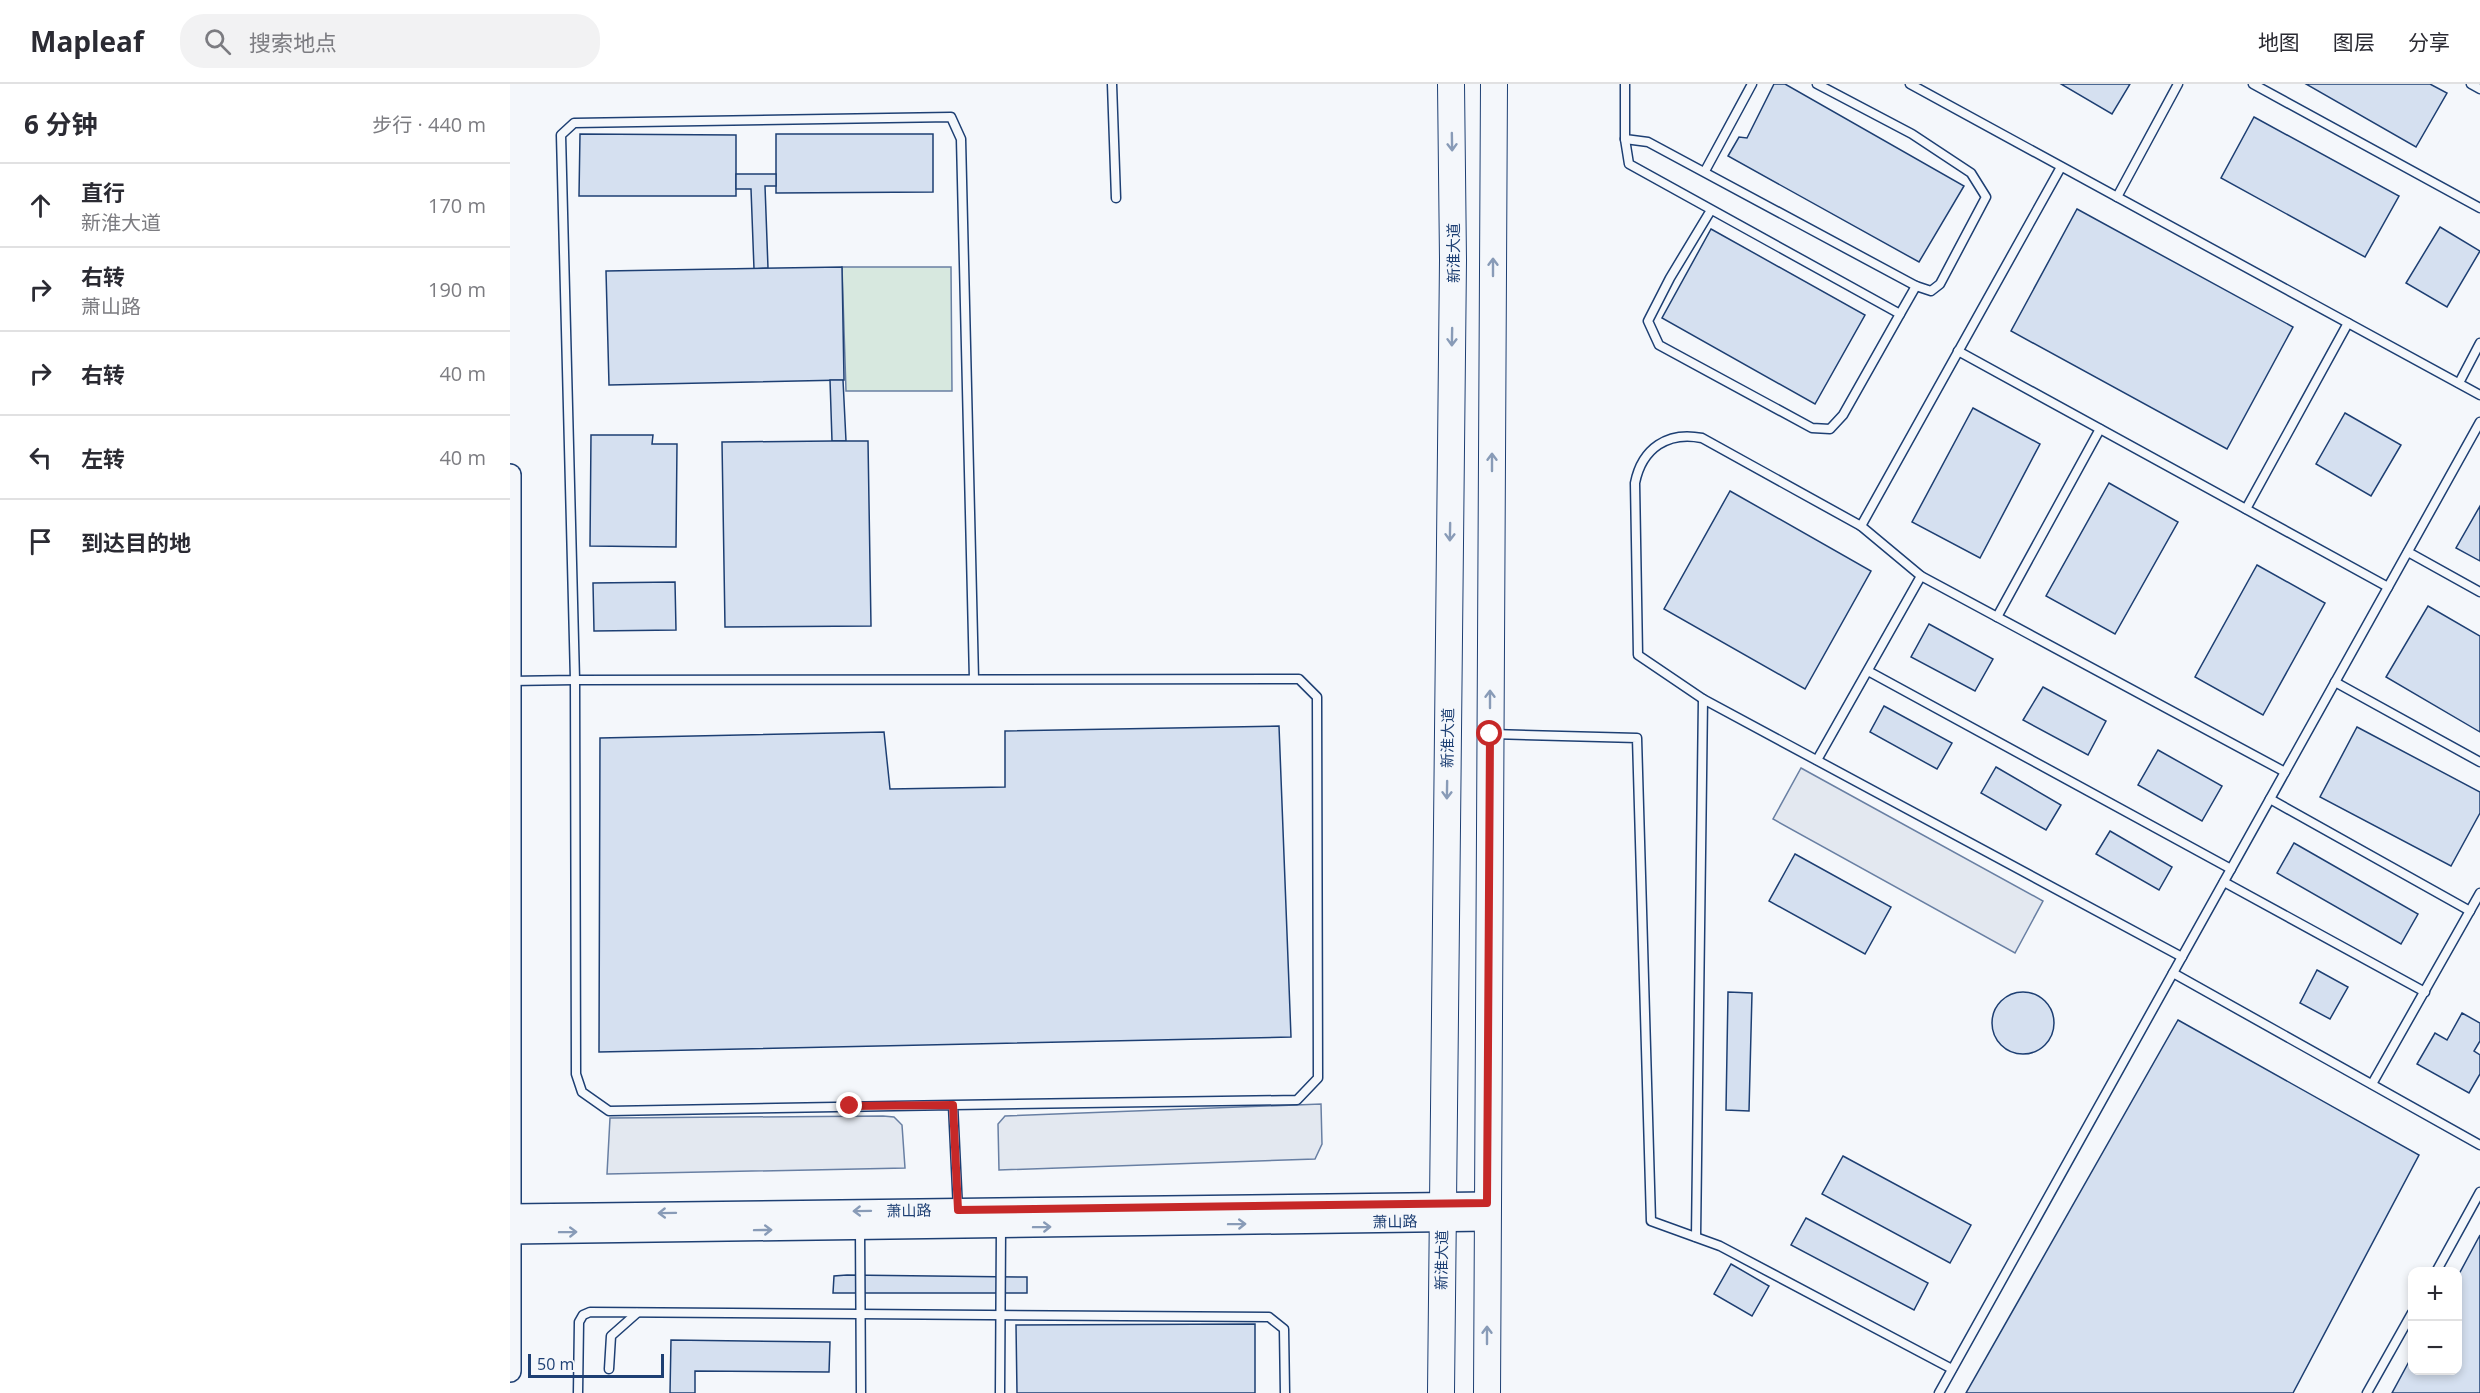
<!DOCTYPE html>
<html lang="zh">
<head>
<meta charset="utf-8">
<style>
	:root { --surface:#fff; --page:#f2f2f3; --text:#2b2b33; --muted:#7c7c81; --line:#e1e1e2 }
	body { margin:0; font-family:"Open Sans","Noto Sans SC",sans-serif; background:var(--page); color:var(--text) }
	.controls { position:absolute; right:18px; bottom:18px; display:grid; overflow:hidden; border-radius:12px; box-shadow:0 3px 9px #0003 }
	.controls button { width:54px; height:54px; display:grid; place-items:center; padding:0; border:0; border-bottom:2px solid var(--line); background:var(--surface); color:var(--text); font:30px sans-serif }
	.scale { position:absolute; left:18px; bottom:15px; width:136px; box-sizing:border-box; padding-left:6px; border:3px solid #1d3f73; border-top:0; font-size:16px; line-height:21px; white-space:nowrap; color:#1d3f73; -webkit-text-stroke:4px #f4f7fb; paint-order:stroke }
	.stop { position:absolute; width:18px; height:18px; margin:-14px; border:4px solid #c62828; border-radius:50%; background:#fff }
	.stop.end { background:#c62828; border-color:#fff; box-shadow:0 2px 6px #0008 }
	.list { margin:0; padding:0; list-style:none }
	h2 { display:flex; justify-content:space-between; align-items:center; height:78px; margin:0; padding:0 24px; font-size:26px }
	h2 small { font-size:20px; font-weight:400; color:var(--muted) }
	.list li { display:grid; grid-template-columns:39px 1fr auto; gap:18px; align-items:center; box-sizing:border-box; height:84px; padding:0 24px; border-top:2px solid var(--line) }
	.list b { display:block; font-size:22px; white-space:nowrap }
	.list p { margin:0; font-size:20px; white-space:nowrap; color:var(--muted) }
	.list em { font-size:20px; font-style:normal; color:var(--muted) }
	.icon { flex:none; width:33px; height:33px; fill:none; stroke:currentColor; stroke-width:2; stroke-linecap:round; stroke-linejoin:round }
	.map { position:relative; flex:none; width:1970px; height:1309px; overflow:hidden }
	header { display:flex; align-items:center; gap:36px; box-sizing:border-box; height:84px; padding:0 30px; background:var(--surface); border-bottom:2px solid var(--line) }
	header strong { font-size:28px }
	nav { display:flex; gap:33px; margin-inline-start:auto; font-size:21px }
	.search { width:420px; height:54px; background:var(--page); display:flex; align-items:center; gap:15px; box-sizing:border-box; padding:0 21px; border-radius:24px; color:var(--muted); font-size:22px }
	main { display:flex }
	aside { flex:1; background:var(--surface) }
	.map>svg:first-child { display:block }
</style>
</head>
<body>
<header>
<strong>Mapleaf</strong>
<div class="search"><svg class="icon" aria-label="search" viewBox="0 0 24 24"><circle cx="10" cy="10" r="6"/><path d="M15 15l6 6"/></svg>搜索地点</div>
<nav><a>地图</a><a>图层</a><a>分享</a></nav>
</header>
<main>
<aside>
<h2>6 分钟<small>步行 · 440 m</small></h2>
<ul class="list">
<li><svg class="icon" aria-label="ahead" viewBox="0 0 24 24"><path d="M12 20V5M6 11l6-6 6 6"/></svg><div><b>直行</b><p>新淮大道</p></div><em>170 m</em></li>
<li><svg class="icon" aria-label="right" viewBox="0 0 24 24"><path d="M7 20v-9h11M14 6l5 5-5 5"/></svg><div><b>右转</b><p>萧山路</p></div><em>190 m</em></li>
<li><svg class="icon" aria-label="right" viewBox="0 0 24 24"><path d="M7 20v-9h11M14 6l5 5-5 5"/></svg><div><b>右转</b></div><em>40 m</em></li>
<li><svg class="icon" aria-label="left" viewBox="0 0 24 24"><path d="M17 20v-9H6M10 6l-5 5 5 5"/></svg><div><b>左转</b></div><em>40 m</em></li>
<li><svg class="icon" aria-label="arrive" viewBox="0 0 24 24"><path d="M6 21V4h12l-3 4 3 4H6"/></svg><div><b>到达目的地</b></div></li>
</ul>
</aside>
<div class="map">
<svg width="1970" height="1309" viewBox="0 0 1970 1309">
	<rect width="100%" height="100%" fill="#f4f7fb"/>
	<path fill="#d7e8df" stroke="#687fa3" stroke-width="1.5" d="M332,183H441L442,307H336Z"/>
	<g fill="#e3e8f0" stroke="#687fa3" stroke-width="1.5">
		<path d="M1291,684L1533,817L1505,869L1263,735Z"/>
		<path d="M811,1020L812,1060L805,1075L489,1086L488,1040L495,1032Z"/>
		<path d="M373,1032L384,1033L392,1041L395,1084L97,1090L100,1034Z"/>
	</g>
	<g fill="#d5e0f0" stroke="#1d3f73" stroke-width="1.5">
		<path d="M1264,0H1275L1454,102L1409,178L1218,72L1229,53L1237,54Z"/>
		<path d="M1551,0H1620L1602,30Z"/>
		<path d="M1796,0H1920L1937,9L1906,63Z"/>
		<path d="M1744,33L1889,112L1855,173L1711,94Z"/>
		<path d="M70,50L226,51V112H69Z"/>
		<path d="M266,50H423V108L266,109Z"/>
		<path d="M226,90H266V102H255L258,184L244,185L241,105H226Z"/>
		<path d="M1567,125L1783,243L1717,365L1501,247Z"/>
		<path d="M1930,143L1970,167L1937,223L1896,199Z"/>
		<path d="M1201,145L1355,231L1305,320L1152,234Z"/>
		<path d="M332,183L334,296L99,301L96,187Z"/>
		<path d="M320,296H333L336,357H322Z"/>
		<path d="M1463,324L1530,360L1470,474L1402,438Z"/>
		<path d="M1835,329L1891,361L1861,412L1806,380Z"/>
		<path d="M81,351H143L142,360H167L166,463L80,462Z"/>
		<path d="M322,357H358L361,542L215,543L212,358Z"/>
		<path d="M1599,399L1668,438L1605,550L1536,512Z"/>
		<path d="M1220,407L1361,487L1295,605L1154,525Z"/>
		<path d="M1970,422V477L1946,464Z"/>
		<path d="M1747,481L1815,519L1753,631L1685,593Z"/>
		<path d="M165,498L166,546L84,547L83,499Z"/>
		<path d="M1918,522L1970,552V648L1876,593Z"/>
		<path d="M1419,540L1483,575L1465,607L1401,573Z"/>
		<path d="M1533,603L1596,637L1578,671L1513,636Z"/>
		<path d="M1374,622L1442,659L1427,685L1360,648Z"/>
		<path d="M769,642L781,953L89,968L90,654L374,648L380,705L495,703V647Z"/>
		<path d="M1847,643L1970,708V729L1941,782L1810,713Z"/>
		<path d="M1648,666L1712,702L1692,737L1628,701Z"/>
		<path d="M1486,683L1551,721L1536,746L1471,709Z"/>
		<path d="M1600,747L1662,783L1649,806L1586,770Z"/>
		<path d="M1784,759L1908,830L1891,860L1767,789Z"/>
		<path d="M1285,770L1381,823L1355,870L1259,817Z"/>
		<path d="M1807,886L1838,903L1820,935L1790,919Z"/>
		<circle cx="1513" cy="939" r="31"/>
		<path d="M1218,908L1242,909L1239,1027L1216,1026Z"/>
		<path d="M1952,929L1970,939V957L1964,967L1970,971V990L1959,1009L1907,980L1925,949L1937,956Z"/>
		<path d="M1668,936L1909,1071L1783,1309H1456Z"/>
		<path d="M1333,1072L1461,1141L1440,1179L1312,1110Z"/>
		<path d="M1296,1134L1418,1199L1404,1226L1281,1161Z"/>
		<path d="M1970,1151V1309H1882L1902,1272V1286H1948V1192Z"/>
		<path d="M1221,1180L1259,1202L1242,1232L1204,1210Z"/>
		<path d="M337,1191L517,1193V1209H323L324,1192Z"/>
		<path d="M745,1240V1309H507L506,1241Z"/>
		<path d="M161,1256L320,1258L319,1288L185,1287V1309H160Z"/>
	</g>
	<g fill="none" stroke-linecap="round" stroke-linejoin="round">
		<defs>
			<g id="service">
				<path d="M602,0L606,114"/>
				<path d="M1115,0V55L1138,58L1406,202L1421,207L1430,200L1476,113L1461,89L1402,50L1307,0"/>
				<path d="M1400,0L1970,311"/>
				<path d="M1743,0L1970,124"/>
				<path d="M1961,0L1970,5"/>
				<path d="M1115,55L1119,80L1390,230L1333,331L1320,345L1302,344L1149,261L1138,237L1160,194L1201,126"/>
				<path d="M1195,87L1242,0"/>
				<path d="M1607,113L1668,0"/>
				<path d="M1390,230L1406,202"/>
				<path d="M1448,267L1878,503"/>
				<path d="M1949,299L1970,259"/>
				<path d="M1736,425L1838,239"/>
				<path d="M1351,442L1411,492L1775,688"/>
				<path d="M1898,468L1970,508"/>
				<path d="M1487,533L1590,345"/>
				<path d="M1358,587L1721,785"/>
				<path d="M0,597L65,596L51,51L64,39L441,33L451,55L464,595"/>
				<path d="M1825,598L1970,678"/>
				<path d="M1193,615L1128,571L1125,399C1132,364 1158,347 1192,354L1351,442L1551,83"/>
				<path d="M982,650L1127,654L1141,1137L1210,1162L1442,1285"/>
				<path d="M1307,676L1411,492"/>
				<path d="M1760,715L1960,827"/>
				<path d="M1714,798L1915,908"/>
				<path d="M1663,889L1970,1061"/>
				<path d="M1862,1000L1970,809"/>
				<path d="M443,1021L99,1027L72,1008L66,990L65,596L789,595L807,613L808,994L787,1016L443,1021L448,1126"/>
				<path d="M350,1145L351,1309"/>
				<path d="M1186,1153L1193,615L1672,873"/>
				<path d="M1926,1188L1970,1108"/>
				<path d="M99,1285L101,1252L127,1229"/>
				<path d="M68,1309L69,1238L73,1231L80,1228L759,1233L774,1245L775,1309"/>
				<path d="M490,1309L491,1144"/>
				<path d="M1429,1309L1970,338"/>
				<path d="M1857,1309L1902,1229"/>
			</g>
			<g id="tertiary">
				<path d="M0,391V1287"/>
				<path d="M0,1131L977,1119"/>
				<path d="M0,1149L977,1136"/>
			</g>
			<g id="primary">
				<path d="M931,1309L943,176L941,0"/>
				<path d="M977,1309L984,0"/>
			</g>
		</defs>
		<use href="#service" stroke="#1d3f73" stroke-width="11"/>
		<use href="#tertiary" stroke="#1d3f73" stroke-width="24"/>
		<use href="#primary" stroke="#1d3f73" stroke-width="28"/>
		<use href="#service" stroke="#f4f7fb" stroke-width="8"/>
		<use href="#tertiary" stroke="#f4f7fb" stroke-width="21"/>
		<use href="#primary" stroke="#f4f7fb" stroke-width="26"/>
	</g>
	<defs><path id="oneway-shaft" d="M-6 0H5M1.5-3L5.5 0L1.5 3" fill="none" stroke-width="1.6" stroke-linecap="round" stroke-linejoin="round" transform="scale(1.5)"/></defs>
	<g stroke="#889bb7">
		<use href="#oneway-shaft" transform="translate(942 58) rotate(89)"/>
		<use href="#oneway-shaft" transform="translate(983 183) rotate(-90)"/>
		<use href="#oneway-shaft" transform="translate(942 253) rotate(91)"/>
		<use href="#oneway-shaft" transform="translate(982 378) rotate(-90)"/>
		<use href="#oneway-shaft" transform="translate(940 448) rotate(91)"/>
		<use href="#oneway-shaft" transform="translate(980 615) rotate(-90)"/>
		<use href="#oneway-shaft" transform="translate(937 706) rotate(91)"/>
		<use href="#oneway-shaft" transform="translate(352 1127) rotate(179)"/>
		<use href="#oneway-shaft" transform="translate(157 1129) rotate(179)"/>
		<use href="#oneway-shaft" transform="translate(727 1140) rotate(-1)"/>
		<use href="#oneway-shaft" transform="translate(532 1143) rotate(-1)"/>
		<use href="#oneway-shaft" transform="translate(253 1146) rotate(-1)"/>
		<use href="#oneway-shaft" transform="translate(58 1148) rotate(-1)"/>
		<use href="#oneway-shaft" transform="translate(977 1251) rotate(-90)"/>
	</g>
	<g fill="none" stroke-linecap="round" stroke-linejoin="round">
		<path stroke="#c62828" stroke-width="8" d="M340,1022L443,1021L448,1126L977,1119L980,650"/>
	</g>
	<g text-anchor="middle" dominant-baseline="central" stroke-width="4.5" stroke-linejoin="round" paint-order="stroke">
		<g font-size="15" fill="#1d3f73" stroke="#f4f7fb">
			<text transform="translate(943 169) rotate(-90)">新淮大道</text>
			<text transform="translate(937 654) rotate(-89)">新淮大道</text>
			<text transform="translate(399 1126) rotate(-1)">萧山路</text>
			<text transform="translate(885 1137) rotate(-1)">萧山路</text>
			<text transform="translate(931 1176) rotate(-89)">新淮大道</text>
		</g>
	</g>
</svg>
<div class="controls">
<button>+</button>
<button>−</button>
</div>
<div class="scale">50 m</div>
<div class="stop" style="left:980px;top:650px"></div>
<div class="stop end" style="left:340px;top:1022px"></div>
</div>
</main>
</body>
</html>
